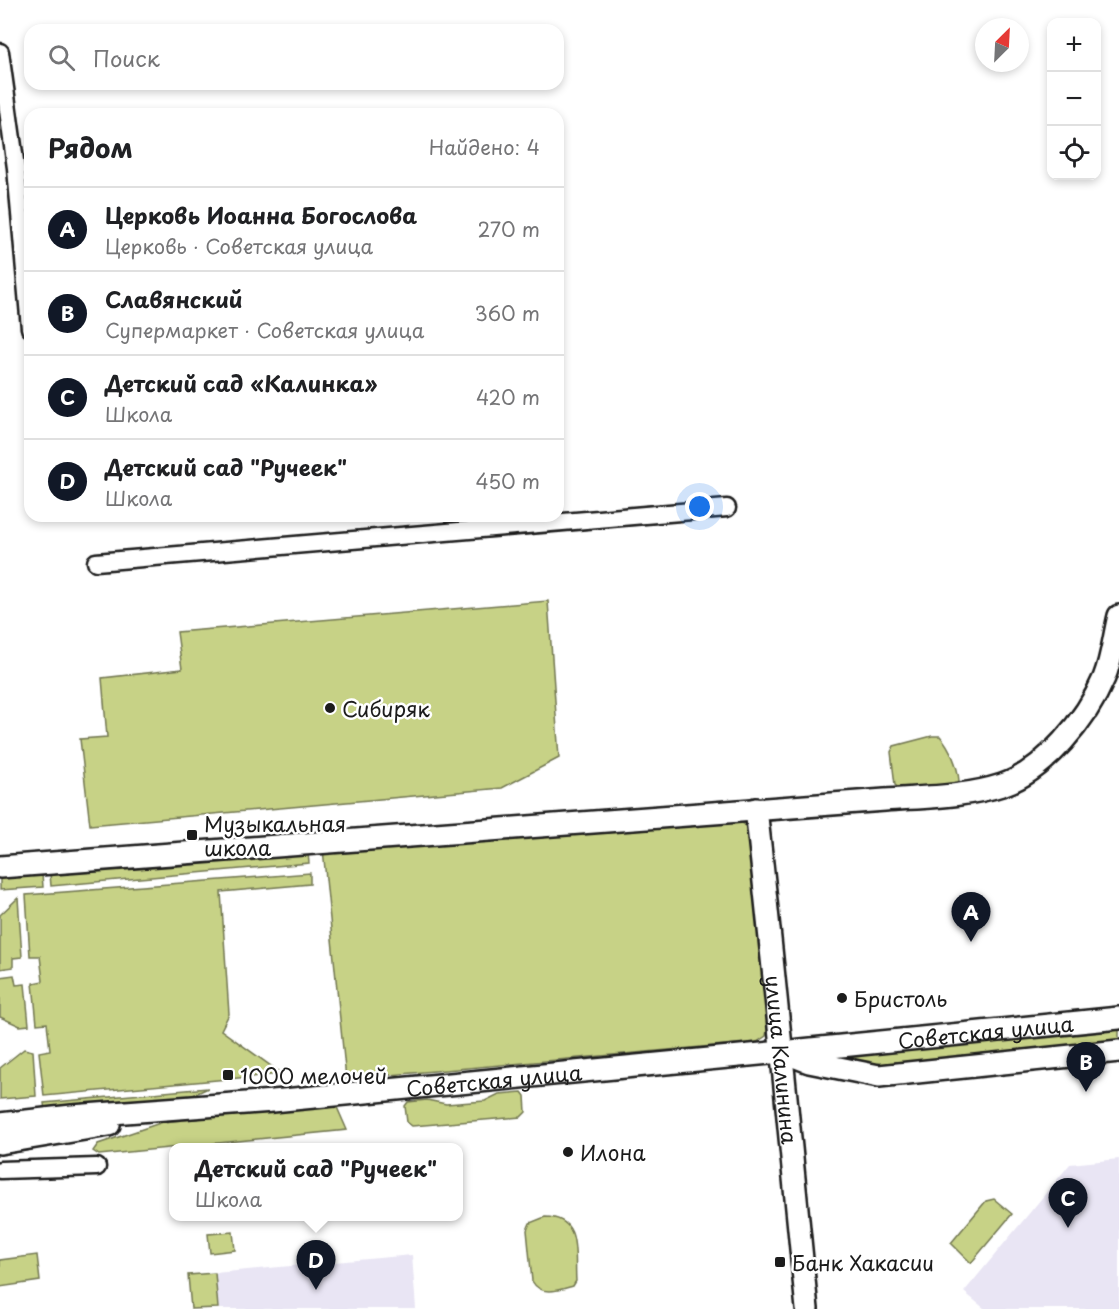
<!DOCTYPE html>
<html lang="ru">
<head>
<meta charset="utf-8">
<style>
	:root { --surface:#fff; --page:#f6f6f6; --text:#202124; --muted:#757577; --line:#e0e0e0; --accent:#111827 }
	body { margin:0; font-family:"Playpen Sans",sans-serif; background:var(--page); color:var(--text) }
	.controls { position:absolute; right:18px; top:18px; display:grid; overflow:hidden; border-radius:12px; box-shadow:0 3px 9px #0003 }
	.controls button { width:54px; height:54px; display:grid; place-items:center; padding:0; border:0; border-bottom:2px solid var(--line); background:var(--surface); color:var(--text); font:30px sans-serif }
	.compass { position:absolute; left:975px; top:18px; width:54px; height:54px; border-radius:50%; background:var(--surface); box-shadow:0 3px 9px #0003; rotate:24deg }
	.you { position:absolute; left:700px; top:507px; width:21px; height:21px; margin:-15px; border:4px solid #fff; border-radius:50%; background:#1a73e8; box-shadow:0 0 0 9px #1a73e833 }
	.badge { display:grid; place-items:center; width:39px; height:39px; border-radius:50%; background:var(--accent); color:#fff; font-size:20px; font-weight:700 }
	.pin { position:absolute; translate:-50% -50px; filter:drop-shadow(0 2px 3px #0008) }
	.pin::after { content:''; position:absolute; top:32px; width:21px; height:18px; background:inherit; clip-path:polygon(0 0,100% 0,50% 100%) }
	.popup { position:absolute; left:169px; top:1143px; width:294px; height:78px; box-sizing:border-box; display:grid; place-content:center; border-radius:12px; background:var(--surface); filter:drop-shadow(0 2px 4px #0005); font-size:20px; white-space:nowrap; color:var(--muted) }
	.popup b { font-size:22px; color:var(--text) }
	.popup::after { content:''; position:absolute; left:50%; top:100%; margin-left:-12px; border:12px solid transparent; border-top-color:var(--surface) }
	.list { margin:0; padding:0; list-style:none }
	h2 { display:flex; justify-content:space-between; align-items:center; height:78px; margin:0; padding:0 24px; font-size:26px }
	h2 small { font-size:20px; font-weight:400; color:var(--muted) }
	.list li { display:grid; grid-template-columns:39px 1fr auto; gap:18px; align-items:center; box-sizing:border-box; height:84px; padding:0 24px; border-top:2px solid var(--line) }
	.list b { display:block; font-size:22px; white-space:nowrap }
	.list p { margin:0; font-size:20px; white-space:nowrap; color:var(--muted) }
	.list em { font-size:20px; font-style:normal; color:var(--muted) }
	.icon { flex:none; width:33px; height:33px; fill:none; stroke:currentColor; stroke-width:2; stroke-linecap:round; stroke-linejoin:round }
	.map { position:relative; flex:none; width:1119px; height:1309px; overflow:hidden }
	.search { position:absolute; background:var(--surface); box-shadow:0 3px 9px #0003; left:24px; top:24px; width:540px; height:66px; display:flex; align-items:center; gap:15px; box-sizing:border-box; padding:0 21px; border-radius:18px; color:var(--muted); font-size:22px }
	.panel { position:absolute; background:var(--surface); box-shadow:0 3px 9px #0003; left:24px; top:108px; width:540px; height:414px; border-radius:18px }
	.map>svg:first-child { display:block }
</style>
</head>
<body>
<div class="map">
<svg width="1119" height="1309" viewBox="0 0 1119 1309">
	<rect width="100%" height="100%" fill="#fff"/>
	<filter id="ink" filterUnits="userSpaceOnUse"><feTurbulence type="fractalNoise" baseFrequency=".0167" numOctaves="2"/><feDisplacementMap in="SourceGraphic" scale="12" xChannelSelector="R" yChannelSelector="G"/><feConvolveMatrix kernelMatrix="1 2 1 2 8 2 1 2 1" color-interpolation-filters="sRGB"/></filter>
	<g filter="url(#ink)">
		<g fill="#e9e5f4">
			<path d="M1119,1159V1309H985L964,1292L1070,1164Z"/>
			<path d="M412,1255L416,1309H219L215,1273Z"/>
		</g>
		<g fill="#c7d286" stroke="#727751" stroke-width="1.5">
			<path d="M548,601L559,758L502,788L90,825L80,739L107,737L102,678L182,669L177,632Z"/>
			<path d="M932,736H940C950,747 958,767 959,781L954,787L902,790L895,785L891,752L894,746Z"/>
			<path d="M731,818L744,824L751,837L769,1020L766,1036L757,1042L346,1079L323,849Z"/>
			<path d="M308,853L309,863L51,886L50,874Z"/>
			<path d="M310,873V884L221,892L229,1014L221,1030L282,1074L44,1096L39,1052L50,1050L47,1023L37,1024L33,983L43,981L40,956H30L26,895Z"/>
			<path d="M42,874L43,887L0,890V877Z"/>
			<path d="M18,898L22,957L13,958V967L0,969V915Z"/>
			<path d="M14,975L16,985L25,984L29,1025L20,1026L0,1017V977Z"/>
			<path d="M1119,1025V1043L891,1065L865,1064L817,1055Z"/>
			<path d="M24,1049L33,1051L36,1096L0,1099V1068Z"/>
			<path d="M208,1088L189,1097L45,1111L44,1103Z"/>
			<path d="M522,1092L525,1096L526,1112L521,1117L412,1126L407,1122L405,1106L408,1102L427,1100L446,1104L485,1101L499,1094Z"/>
			<path d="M336,1105L347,1130L99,1155L93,1151L98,1144L163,1122Z"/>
			<path d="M994,1199L1012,1214L971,1263L951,1243L986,1201Z"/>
			<path d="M545,1217C582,1217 574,1253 576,1281L573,1286C559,1290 541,1297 532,1281L527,1230L530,1223Z"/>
			<path d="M233,1232L235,1250L210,1253L208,1234Z"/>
			<path d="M37,1255L40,1281L0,1287V1260Z"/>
			<path d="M215,1273L218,1308L191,1309L188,1275Z"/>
		</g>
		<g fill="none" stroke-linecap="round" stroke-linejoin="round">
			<defs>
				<g id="minor">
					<path d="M0,52L16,168L30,328"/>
					<path d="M96,562L727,508"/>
					<path d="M0,1170L97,1167"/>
				</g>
				<g id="major">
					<path id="s1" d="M756,809C775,976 790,1142 807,1309"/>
					<path d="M0,867L885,800C923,797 965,797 1002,785C1045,771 1087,718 1104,678C1112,659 1114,636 1119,616"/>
					<path d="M791,1055L809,1062L879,1076L1119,1051"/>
					<path id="s2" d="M0,1124L72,1116L273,1101L781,1052L1119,1018"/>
					<path d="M0,1143L109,1125"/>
				</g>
			</defs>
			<use href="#minor" stroke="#1c1c1c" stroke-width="21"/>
			<use href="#major" stroke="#1c1c1c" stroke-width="26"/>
			<use href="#minor" stroke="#fff" stroke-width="16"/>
			<use href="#major" stroke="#fff" stroke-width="21"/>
		</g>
	</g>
	<g fill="#1c1c1c" stroke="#fff" stroke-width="2">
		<circle cx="330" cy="708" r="6"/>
		<rect x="186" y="829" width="12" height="12" rx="3"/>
		<circle cx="842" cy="998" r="6"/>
		<rect x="222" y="1069" width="12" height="12" rx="3"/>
		<circle cx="568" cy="1152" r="6"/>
		<rect x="774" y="1256" width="12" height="12" rx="3"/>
	</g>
	<g text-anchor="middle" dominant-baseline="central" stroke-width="5" stroke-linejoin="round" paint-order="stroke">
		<g font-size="21" fill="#1c1c1c" stroke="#fff" text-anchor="start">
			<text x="342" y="708">Сибиряк</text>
			<text x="204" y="823">Музыкальная<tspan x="204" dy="24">школа</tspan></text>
			<text x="854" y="998">Бристоль</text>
			<text x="240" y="1075">1000 мелочей</text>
			<text x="580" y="1152">Илона</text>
			<text x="792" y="1262">Банк Хакасии</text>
		</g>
		<g font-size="21" fill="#1c1c1c" stroke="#fff">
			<text stroke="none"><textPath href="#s2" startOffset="990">Советская улица</textPath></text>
			<text stroke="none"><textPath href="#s1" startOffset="252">улица Калинина</textPath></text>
			<text stroke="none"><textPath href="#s2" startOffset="496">Советская улица</textPath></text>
		</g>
	</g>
</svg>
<div class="controls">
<button>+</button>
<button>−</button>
<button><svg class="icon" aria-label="locate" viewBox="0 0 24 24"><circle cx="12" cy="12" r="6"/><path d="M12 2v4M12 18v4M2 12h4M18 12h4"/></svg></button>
</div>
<svg class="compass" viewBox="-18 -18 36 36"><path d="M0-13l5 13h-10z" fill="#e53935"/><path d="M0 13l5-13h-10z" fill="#757577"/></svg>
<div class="you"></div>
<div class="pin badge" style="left:971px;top:942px">A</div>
<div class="pin badge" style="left:1086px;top:1092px">B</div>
<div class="pin badge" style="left:1068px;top:1228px">C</div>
<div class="pin badge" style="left:316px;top:1290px">D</div>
<div class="popup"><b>Детский сад &quot;Ручеек&quot;</b>Школа</div>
<div class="search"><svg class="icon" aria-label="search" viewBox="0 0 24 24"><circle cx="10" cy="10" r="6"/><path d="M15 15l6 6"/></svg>Поиск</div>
<section class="panel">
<h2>Рядом<small>Найдено: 4</small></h2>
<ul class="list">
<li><span class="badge">A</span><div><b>Церковь Иоанна Богослова</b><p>Церковь · Советская улица</p></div><em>270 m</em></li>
<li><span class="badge">B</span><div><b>Славянский</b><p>Супермаркет · Советская улица</p></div><em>360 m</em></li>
<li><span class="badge">C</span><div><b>Детский сад «Калинка»</b><p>Школа</p></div><em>420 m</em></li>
<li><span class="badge">D</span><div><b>Детский сад &quot;Ручеек&quot;</b><p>Школа</p></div><em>450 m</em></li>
</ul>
</section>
</div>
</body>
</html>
